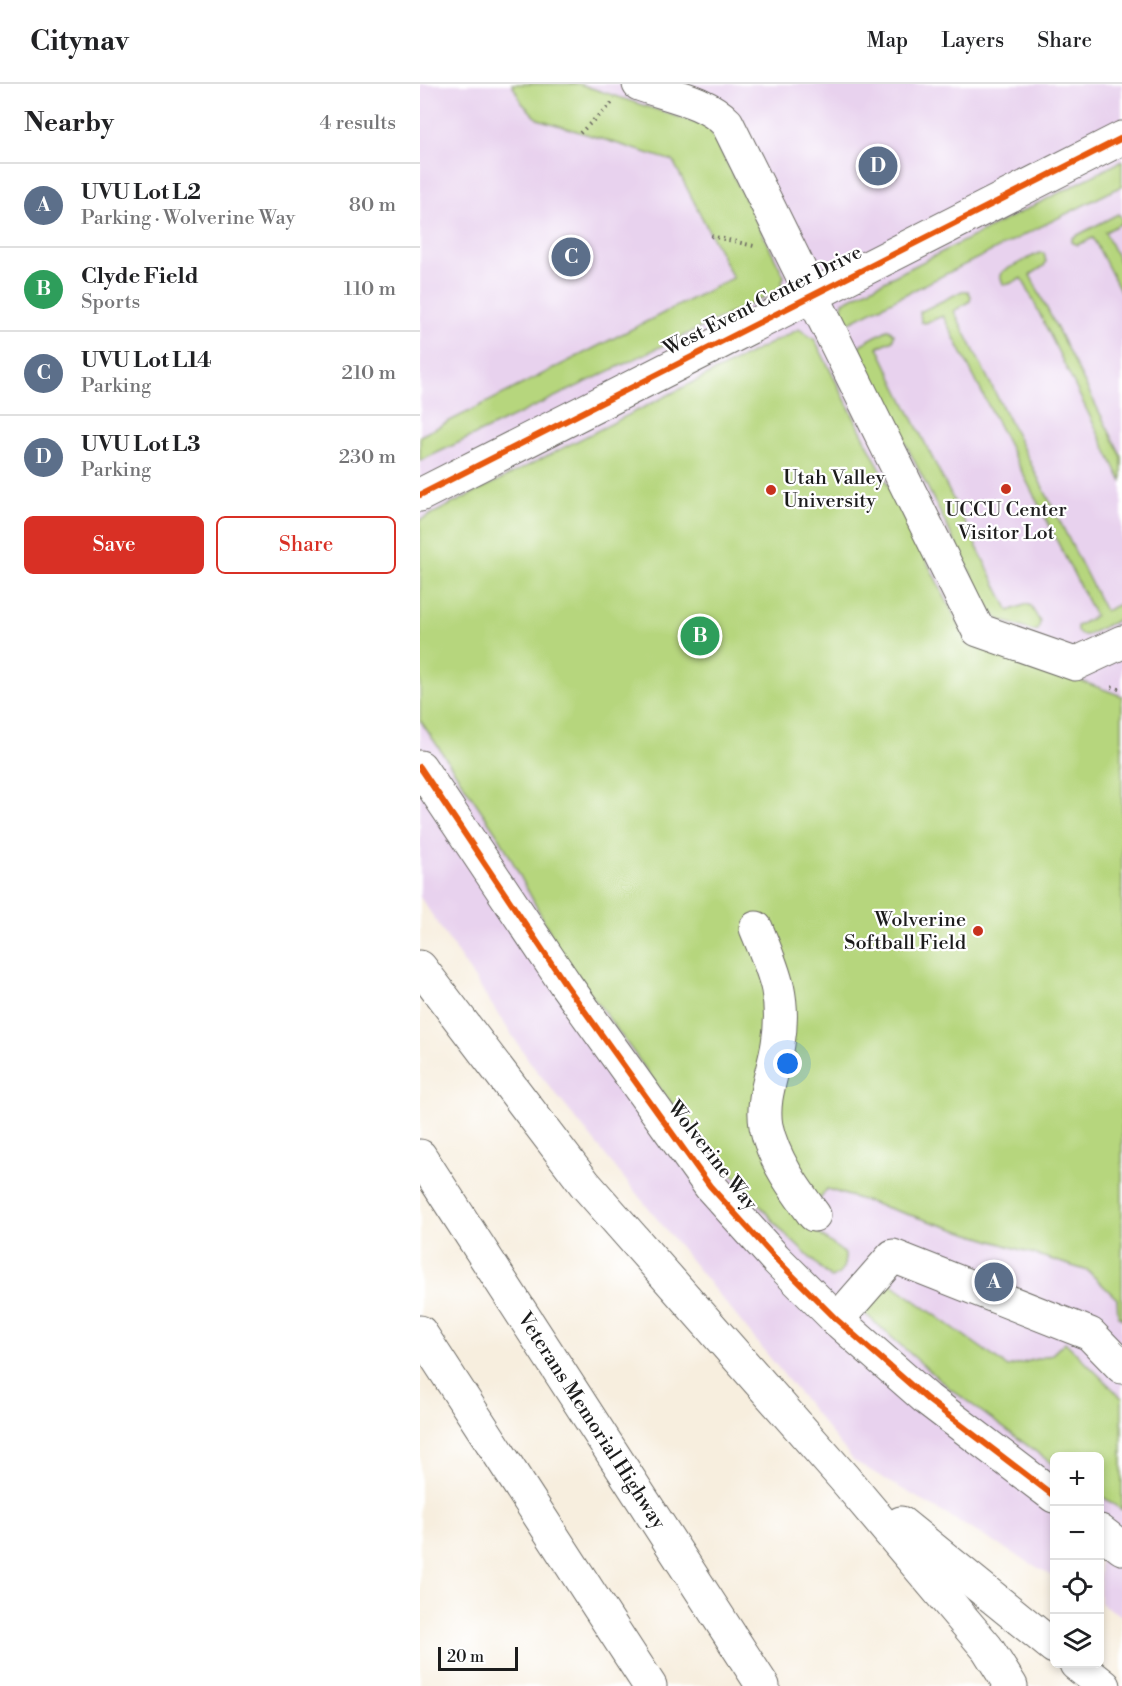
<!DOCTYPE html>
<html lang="en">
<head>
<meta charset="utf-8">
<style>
	:root { --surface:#fff; --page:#f2f2f2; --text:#202124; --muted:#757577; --line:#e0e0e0; --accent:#d93025 }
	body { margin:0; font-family:"Libre Bodoni",serif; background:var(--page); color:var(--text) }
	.controls { position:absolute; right:18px; bottom:18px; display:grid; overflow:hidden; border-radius:9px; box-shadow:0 3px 9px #0003 }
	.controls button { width:54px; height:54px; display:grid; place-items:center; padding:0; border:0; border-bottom:2px solid var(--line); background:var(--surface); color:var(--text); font:30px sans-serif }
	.scale { position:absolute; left:18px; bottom:15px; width:80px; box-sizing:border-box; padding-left:6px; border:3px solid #1c1c1c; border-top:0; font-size:16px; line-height:21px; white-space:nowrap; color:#1c1c1c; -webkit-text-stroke:4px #fff; paint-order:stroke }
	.you { position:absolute; left:368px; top:980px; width:21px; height:21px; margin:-15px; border:4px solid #fff; border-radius:50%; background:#1a73e8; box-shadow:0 0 0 9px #1a73e833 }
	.badge { display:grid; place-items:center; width:39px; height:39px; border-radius:50%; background:var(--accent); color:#fff; font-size:20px; font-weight:700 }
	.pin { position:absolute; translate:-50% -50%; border:3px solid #fff; box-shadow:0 2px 6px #0006 }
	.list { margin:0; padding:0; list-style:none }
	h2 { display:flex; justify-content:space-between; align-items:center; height:78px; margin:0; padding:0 24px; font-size:26px }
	h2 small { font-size:20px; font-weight:400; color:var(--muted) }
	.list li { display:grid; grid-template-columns:39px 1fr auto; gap:18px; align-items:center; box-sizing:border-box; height:84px; padding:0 24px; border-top:2px solid var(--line) }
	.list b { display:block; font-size:22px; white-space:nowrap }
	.list p { margin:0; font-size:20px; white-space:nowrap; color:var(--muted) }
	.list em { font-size:20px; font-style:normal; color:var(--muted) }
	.actions { display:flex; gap:12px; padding:18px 24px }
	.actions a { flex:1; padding:14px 0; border:2px solid var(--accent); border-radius:9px; text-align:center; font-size:21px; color:var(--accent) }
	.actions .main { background:var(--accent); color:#fff }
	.icon { flex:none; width:33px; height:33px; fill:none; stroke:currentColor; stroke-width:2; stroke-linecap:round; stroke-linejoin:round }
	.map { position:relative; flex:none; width:702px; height:1602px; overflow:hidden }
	header { display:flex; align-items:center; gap:36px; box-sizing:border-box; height:84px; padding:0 30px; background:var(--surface); border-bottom:2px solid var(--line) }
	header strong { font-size:28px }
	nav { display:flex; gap:33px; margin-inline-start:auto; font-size:21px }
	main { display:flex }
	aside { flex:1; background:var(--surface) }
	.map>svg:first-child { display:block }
</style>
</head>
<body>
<header>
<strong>Citynav</strong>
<nav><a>Map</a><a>Layers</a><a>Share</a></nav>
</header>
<main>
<aside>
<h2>Nearby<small>4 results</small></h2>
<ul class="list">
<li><span class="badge" style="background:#5c6f8a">A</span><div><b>UVU Lot L2</b><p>Parking · Wolverine Way</p></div><em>80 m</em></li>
<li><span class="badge" style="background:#2e9e5b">B</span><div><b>Clyde Field</b><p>Sports</p></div><em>110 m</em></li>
<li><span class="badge" style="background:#5c6f8a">C</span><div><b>UVU Lot L14</b><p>Parking</p></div><em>210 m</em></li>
<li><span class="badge" style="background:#5c6f8a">D</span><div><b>UVU Lot L3</b><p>Parking</p></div><em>230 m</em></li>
</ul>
<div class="actions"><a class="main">Save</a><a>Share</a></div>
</aside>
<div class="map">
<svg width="702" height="1602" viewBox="0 0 702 1602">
	<rect width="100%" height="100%" fill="#fff"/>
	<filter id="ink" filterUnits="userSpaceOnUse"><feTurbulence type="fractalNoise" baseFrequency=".0167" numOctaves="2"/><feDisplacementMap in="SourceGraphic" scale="12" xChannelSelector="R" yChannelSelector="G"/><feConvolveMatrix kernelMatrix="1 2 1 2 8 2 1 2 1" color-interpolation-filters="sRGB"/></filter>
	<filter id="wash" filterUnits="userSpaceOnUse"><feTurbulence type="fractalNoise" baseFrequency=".008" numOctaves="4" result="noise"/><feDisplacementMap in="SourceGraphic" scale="24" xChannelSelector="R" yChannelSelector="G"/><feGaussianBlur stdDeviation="1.35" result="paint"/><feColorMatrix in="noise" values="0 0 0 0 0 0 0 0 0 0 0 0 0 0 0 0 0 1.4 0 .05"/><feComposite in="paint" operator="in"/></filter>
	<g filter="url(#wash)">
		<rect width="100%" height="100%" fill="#f7eede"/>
		<path fill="#e8d2ee" d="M0,0H702V1532L680,1519V1372H634V1493L434,1377L112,981L0,813Z"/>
		<g fill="#b6d67d" stroke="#69794c" stroke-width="1.5">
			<path d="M92,0H159L289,43L364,192L360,206L0,377V352L313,194L253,77L118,35L102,19Z"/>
			<path d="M702,77V102L428,239L424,237L421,228L423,218Z"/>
			<path d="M698,130L702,134V139L685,148L702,183V210L673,154L657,161L652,158V154Z"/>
			<path d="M619,169H624L626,178L624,182L610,191L702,373V398L602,194L589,200H583L580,191L583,187Z"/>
			<path d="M542,207H548L551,212L550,217L534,227L685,527L702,519V534L667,551H661L657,547V542L675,532L523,232L505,239L501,238L500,228Z"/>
			<path d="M379,245L395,256L546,555L702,612V1235L698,1232L697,1215L668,1187L407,1105L384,1138L425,1170C425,1182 423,1190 411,1194L362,1147L246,1013L141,869L81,756L0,636V436Z"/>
			<path d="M469,245L474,250L473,256L458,263L476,301L589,527L607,520L611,522L620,538L618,546L613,547L578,535L567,522L438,265L441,260Z"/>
			<path d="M469,1198L588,1283L631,1271L645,1258L702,1314V1426L680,1411V1372H634V1381L528,1303L443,1228Z"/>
		</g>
	</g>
	<g filter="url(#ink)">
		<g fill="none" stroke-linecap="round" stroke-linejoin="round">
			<defs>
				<g id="minor">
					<path d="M219,0C248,11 285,16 307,39L558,546L655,580L702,558"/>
					<path d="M0,411L702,54"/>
					<path d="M336,844C354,888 366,912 358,960C354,987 341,1014 346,1042C353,1075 374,1104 394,1131"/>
					<path d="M417,1236L473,1172L670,1250L702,1283"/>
				</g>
				<g id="major">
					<path d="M0,683L146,901L290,1102L355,1174L417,1236L507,1315L634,1412"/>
					<path d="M680,1447L702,1464"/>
				</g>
				<g id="highway">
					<path d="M0,883L165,1100L423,1393L567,1564L591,1602"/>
					<path d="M0,1072L343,1602"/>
					<path d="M0,1248L230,1602"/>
					<path d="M481,1439L634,1563"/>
					<path d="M656,1580L684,1602"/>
				</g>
			</defs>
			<use href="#minor" stroke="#696660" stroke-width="35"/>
			<use href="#major" stroke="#696660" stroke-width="35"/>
			<use href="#highway" stroke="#696660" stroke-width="35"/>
			<g stroke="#696660" stroke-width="4" stroke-dasharray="1.5 4.5" stroke-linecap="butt">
				<path d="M160,49L195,16"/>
				<path d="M291,152L334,162"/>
				<path d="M692,603L702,606"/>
			</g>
			<use href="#minor" stroke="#fff" stroke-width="33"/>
			<use href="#major" stroke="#fff" stroke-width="33"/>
			<use href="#highway" stroke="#fff" stroke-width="33"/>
			<defs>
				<g id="cycleway">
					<path d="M0,411L702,54"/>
					<path d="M0,683L146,901L290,1102L355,1174L417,1236L507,1315L634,1412"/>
				</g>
			</defs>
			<use href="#cycleway" stroke="#fff" stroke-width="10"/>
			<use href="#cycleway" stroke="#e8590c" stroke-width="6"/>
		</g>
	</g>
	<g fill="#c8321e" stroke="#fff" stroke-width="2">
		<circle cx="586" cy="405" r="6"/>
		<circle cx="351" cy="406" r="6"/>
		<circle cx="558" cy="847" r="6"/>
	</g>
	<g text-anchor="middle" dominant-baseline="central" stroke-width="4.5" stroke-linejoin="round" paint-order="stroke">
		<g font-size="20" fill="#1c1c1c" stroke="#fff">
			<text transform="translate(343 217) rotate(-27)">West Event Center Drive</text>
			<text transform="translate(292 1072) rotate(52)">Wolverine Way</text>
			<text transform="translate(171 1337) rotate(57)">Veterans Memorial Highway</text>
		</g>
		<g font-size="20" fill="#1c1c1c" stroke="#fff" text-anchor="start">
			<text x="363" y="394">Utah Valley<tspan x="363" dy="23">University</tspan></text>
			<text x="586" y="426" text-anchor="middle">UCCU Center<tspan x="586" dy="23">Visitor Lot</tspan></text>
			<text x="546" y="836" text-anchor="end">Wolverine<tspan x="546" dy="23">Softball Field</tspan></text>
		</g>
	</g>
</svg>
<div class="controls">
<button>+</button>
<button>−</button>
<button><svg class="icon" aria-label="locate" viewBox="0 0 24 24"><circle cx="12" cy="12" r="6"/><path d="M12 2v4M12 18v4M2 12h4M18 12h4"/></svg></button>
<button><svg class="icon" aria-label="layers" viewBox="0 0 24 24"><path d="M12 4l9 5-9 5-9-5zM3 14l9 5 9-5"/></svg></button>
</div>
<div class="scale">20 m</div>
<div class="you"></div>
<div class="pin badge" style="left:574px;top:1198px;background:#5c6f8a">A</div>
<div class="pin badge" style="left:280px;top:552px;background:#2e9e5b">B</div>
<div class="pin badge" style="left:151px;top:173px;background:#5c6f8a">C</div>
<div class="pin badge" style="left:458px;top:82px;background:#5c6f8a">D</div>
</div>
</main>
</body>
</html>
